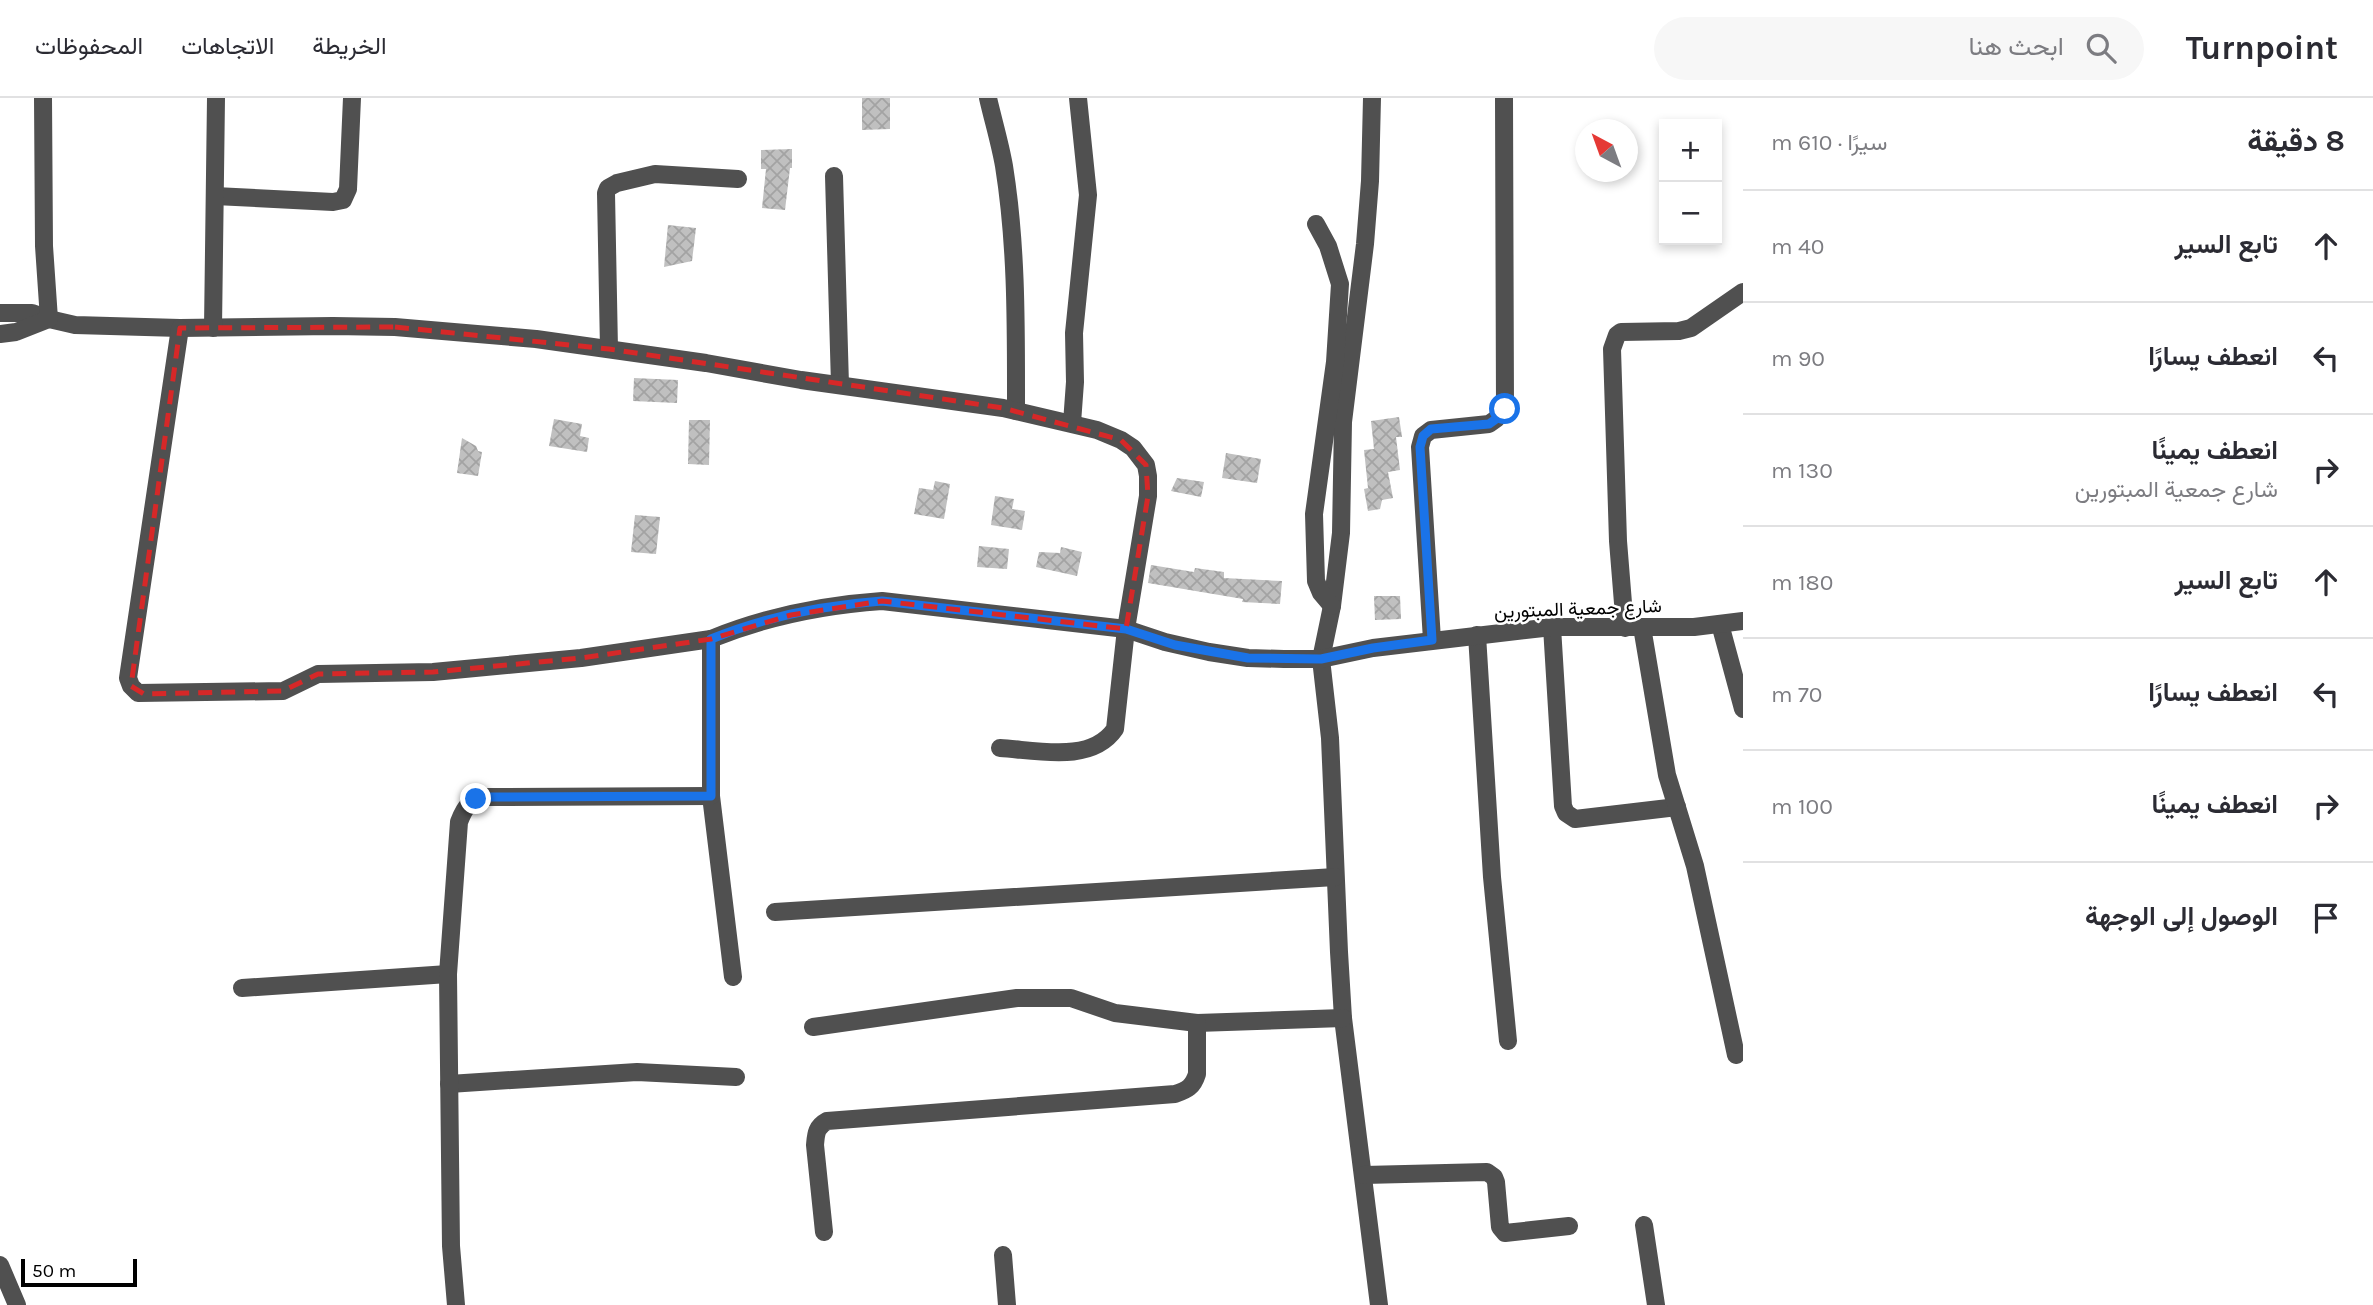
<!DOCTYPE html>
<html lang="ar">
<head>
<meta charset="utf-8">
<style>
	:root { --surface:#fff; --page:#f7f7f7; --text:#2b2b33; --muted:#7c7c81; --line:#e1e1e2 }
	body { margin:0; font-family:Karla,Vazirmatn,sans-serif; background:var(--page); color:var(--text); direction:rtl }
	.controls { position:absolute; right:21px; top:21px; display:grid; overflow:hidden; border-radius:0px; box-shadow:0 4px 10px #0003 }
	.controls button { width:63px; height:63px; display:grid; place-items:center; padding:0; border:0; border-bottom:2px solid var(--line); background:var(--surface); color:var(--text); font:35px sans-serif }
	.compass { position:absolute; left:1575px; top:21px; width:63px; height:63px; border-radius:50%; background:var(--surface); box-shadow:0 4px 10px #0003; rotate:319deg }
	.scale { position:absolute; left:21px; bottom:18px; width:116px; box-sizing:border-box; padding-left:7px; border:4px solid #000; border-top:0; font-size:19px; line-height:24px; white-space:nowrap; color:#000; -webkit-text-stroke:5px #fff; paint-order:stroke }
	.stop { position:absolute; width:21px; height:21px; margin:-16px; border:5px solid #1a73e8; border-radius:50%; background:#fff }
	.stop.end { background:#1a73e8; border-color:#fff; box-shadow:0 2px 7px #0008 }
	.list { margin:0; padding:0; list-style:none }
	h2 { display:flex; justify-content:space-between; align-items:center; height:91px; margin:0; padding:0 28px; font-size:30px }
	h2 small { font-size:23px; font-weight:400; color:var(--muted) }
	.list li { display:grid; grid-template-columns:46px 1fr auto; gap:21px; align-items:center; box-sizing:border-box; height:112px; padding:0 28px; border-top:2px solid var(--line) }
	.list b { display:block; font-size:26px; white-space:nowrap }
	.list p { margin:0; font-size:23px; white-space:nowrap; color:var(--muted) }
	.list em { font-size:23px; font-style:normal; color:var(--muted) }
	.icon { flex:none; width:38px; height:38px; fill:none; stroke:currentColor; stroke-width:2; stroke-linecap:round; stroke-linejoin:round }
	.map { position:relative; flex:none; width:1743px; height:1207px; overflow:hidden; direction:ltr }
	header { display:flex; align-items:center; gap:42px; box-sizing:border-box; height:98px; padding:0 35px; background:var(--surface); border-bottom:2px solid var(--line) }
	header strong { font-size:33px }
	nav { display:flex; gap:38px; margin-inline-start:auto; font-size:24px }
	.search { width:490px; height:63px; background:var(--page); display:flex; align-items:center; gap:18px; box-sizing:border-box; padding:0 24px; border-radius:38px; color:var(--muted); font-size:26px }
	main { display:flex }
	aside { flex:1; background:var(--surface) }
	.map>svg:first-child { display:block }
</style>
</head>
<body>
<header>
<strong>Turnpoint</strong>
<div class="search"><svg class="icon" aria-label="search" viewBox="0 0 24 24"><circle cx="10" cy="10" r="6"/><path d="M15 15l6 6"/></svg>ابحث هنا</div>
<nav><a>الخريطة</a><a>الاتجاهات</a><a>المحفوظات</a></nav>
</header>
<main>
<aside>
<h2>8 دقيقة<small>سيرًا · 610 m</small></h2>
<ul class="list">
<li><svg class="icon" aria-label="ahead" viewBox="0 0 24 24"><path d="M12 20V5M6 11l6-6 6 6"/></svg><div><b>تابع السير</b></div><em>40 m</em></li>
<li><svg class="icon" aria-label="left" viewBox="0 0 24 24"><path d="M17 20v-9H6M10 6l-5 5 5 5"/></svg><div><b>انعطف يسارًا</b></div><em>90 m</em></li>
<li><svg class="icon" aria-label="right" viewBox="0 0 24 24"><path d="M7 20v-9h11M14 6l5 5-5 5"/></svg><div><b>انعطف يمينًا</b><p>شارع جمعية المبتورين</p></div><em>130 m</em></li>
<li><svg class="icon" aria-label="ahead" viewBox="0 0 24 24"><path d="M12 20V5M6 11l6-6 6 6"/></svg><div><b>تابع السير</b></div><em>180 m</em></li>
<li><svg class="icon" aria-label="left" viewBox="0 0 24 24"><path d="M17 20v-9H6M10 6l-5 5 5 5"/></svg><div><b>انعطف يسارًا</b></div><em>70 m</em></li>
<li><svg class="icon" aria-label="right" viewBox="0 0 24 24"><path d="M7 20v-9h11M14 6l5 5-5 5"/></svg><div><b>انعطف يمينًا</b></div><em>100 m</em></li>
<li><svg class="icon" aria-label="arrive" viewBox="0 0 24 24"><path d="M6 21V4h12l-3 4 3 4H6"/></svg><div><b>الوصول إلى الوجهة</b></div></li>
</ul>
</aside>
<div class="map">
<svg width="1743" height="1207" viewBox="0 0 1743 1207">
	<defs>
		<pattern id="building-cross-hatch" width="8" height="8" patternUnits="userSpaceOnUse" patternTransform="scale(1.75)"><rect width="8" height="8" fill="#c0c0c0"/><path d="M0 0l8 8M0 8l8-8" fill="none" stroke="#a3a3a3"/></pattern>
	</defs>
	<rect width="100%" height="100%" fill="#fff"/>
	<g fill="url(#building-cross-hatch)">
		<path d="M862,0H890V31L862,32Z"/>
		<path d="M792,51V70H790L785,112L762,110L766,71H761V52Z"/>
		<path d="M668,127L696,130L692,163L664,169Z"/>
		<path d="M634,280L678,282L677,305L633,303Z"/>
		<path d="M1399,319L1402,339H1396L1400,372L1388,374L1393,400L1382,402L1380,411L1368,413L1364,391L1368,390L1364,352L1374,351L1371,323Z"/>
		<path d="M554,321L582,326L580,338L589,340L587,354L549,348Z"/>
		<path d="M689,322H710L709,367L688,366Z"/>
		<path d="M462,340L476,348L478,353L482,354L478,378L457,375Z"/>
		<path d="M1226,355L1261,361L1257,385L1222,380Z"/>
		<path d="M1177,380L1204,384L1201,399L1171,393Z"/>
		<path d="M935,383L950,386L944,421L914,416L919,390L933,392Z"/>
		<path d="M995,398L1014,401L1012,411L1025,413L1022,432L991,427Z"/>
		<path d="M635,417L660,419L656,456L631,454Z"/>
		<path d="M979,448L1009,451L1007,471L977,469Z"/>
		<path d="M1061,449L1082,454L1077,478L1036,469L1039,454L1060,455Z"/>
		<path d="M1151,467L1194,474L1195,470L1224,474V480L1282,483L1280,506L1242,504L1243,501L1148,485Z"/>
		<path d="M1374,498H1400L1401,521L1375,522Z"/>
	</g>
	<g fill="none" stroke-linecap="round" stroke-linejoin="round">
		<g stroke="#505050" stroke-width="18">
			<path d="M988,0C993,22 1000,45 1004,68C1017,149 1016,232 1016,313"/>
			<path d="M1372,0L1370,83L1365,146L1343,324L1341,435L1332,508L1321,561L1330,640L1339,854L1343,920L1379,1207"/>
			<path d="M834,78L840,287"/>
			<path d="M215,98L333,104L343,102L348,91L352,0"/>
			<path d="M1316,126L1328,148L1340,186L1335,264L1314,416L1316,483L1321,495L1332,508"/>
			<path d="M0,215H32L49,221L75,227L180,230L333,228L395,229L536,241L706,265L801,282L1003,310L1097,332L1121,342L1133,350L1146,367L1148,378V398L1126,531L1115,631C1091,666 1036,652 1000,650"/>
			<path d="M180,230L128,580L131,588L138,595L283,593L318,576L433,574L581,560L711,541"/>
			<path d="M213,230L216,0"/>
			<path d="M0,236L16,234L49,221L44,148L43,0"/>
			<path d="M609,251L606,95L608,90L617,85L655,76L738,81"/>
			<path d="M1072,325L1075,284L1074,235L1088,97L1078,0"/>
			<path d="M1720,526L1743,611"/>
			<path d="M1552,529L1563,708L1566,715L1575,721L1677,709"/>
			<path d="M1642,529L1667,677L1695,768L1736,957"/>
			<path d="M1625,530L1618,443L1612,251L1617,237L1621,234L1679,233L1691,230L1743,194"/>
			<path d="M1477,537L1492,779L1508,943"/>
			<path d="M1432,542L1420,349L1423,338L1431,332L1489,326L1496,321L1505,311L1504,0"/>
			<path d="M775,814L1335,779"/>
			<path d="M733,879L711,698V541C765,519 824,507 882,503L1126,531L1165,544L1209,554L1248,560L1284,561H1321L1373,550L1552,529H1694L1743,523"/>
			<path d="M242,890L448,876"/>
			<path d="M813,929L1017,900H1071L1115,915L1197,925L1343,920"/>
			<path d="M449,986L637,974L736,979"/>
			<path d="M1364,1077L1487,1074L1494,1079L1496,1084L1500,1129L1505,1135L1569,1128"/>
			<path d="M1644,1127L1656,1207"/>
			<path d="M824,1134L815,1047C816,1036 816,1029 827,1023L1175,996C1187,992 1193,989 1197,976V925"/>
			<path d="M1003,1157L1007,1207"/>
			<path d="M0,1167L17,1207"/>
			<path d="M456,1207L451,1148L448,876L459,724C465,708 470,702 487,699L711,698"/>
		</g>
	</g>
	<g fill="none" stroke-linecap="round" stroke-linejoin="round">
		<path stroke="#1a73e8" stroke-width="9" d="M476,701L487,699L711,698V541C765,519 824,507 882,503L1126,531L1175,547L1248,560L1321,561L1373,550L1432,542L1420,349L1423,338L1431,331L1489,326L1496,321L1505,311"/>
	</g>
	<path fill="none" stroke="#d62828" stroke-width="5" stroke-dasharray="14 9" stroke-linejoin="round" d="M395,229L609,251L1003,310L1121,342L1146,367L1148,398L1126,531L882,503L791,517L711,541L581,560L433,574L318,576L283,593L144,596L131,588L180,230Z"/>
	<g text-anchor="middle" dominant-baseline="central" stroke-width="5" stroke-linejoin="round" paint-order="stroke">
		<g font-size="19" fill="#000" stroke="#fff">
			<text transform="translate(1578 511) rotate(-2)">شارع جمعية المبتورين</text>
		</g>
	</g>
</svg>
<div class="controls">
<button>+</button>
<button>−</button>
</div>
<svg class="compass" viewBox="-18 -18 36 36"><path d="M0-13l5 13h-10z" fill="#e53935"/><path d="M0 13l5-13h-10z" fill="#7c7c81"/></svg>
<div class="scale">50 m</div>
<div class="stop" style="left:1505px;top:311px"></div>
<div class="stop end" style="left:476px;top:701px"></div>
</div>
</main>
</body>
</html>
